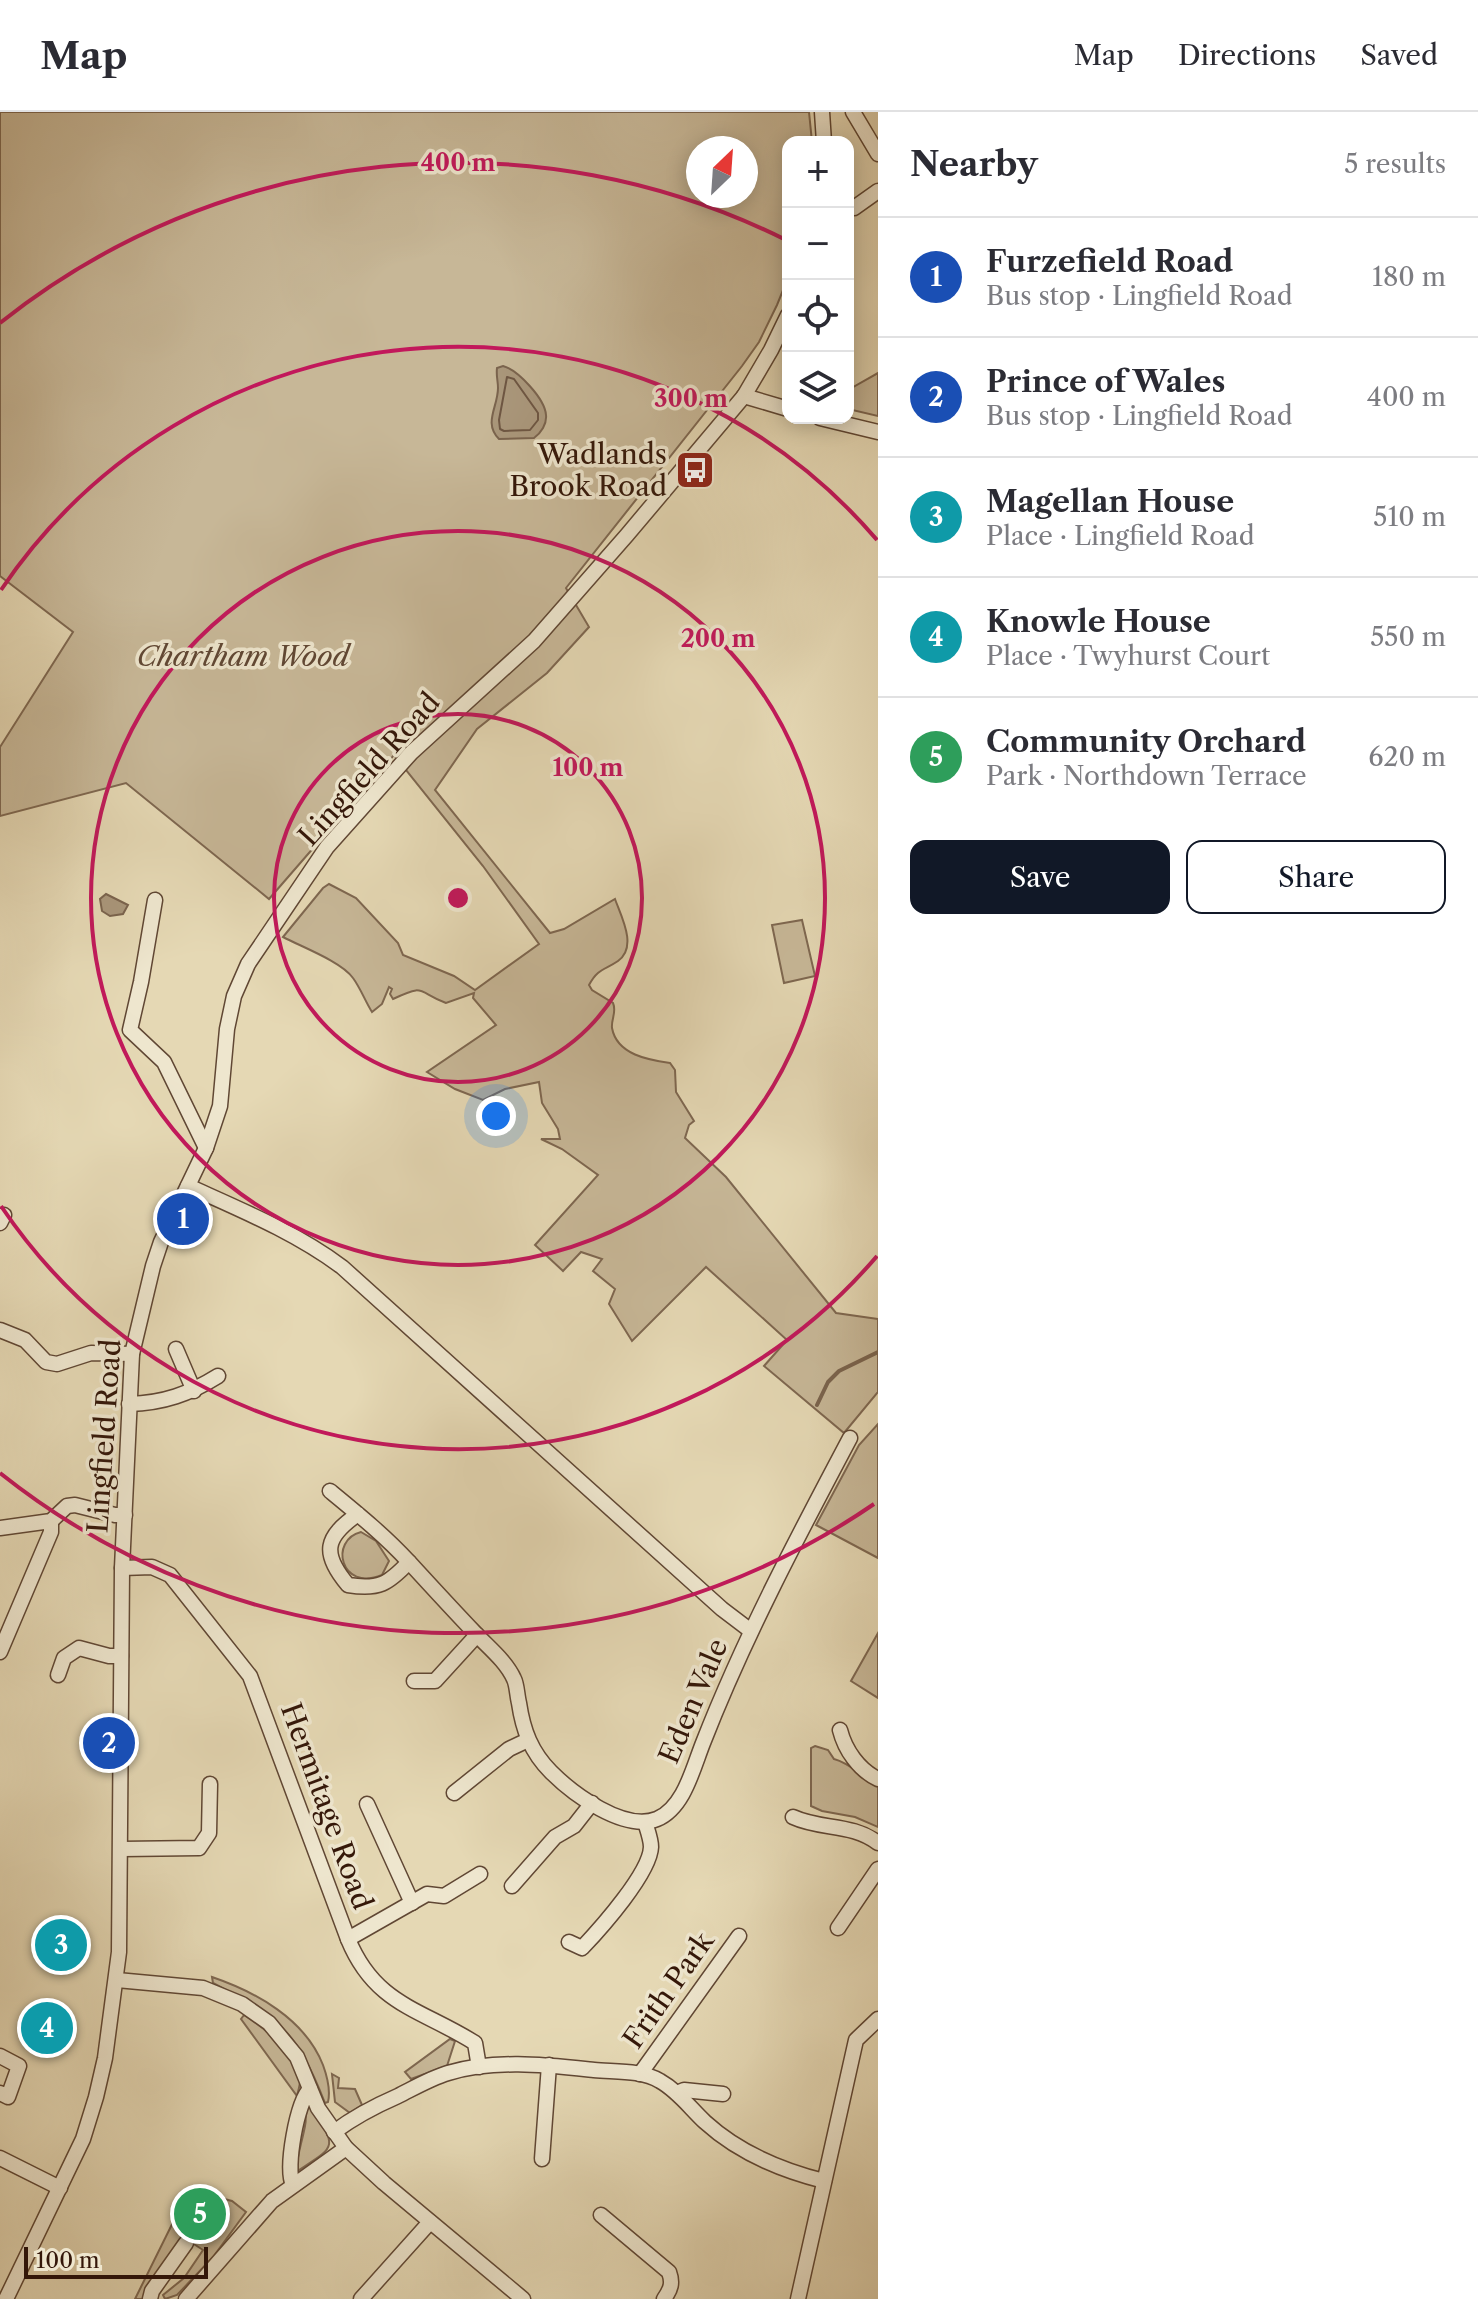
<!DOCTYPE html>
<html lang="en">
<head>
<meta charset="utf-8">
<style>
	:root { --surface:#fff; --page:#f7f7f7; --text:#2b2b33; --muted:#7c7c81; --line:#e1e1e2; --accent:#111827 }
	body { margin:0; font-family:"Libre Caslon Text",serif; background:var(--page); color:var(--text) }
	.controls { position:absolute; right:24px; top:24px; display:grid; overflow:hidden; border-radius:16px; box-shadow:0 4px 20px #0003 }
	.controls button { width:72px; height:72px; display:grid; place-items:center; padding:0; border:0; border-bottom:2px solid var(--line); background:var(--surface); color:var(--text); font:40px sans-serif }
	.compass { position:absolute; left:686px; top:24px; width:72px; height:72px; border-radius:50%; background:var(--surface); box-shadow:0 4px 20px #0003; rotate:25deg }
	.scale { position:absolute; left:24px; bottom:20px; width:184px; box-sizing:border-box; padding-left:8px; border:4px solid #341709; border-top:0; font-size:22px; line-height:28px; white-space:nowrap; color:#341709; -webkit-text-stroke:6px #eee6ce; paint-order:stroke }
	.you { position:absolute; left:496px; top:1004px; width:28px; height:28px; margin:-20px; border:6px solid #fff; border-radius:50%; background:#1a73e8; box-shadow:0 0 0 12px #1a73e833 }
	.badge { display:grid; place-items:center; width:52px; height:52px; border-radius:50%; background:var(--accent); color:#fff; font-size:26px; font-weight:700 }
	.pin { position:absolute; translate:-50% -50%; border:4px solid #fff; box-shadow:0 2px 8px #0006 }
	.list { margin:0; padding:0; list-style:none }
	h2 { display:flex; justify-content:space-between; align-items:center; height:104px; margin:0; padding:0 32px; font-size:34px }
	h2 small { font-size:26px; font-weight:400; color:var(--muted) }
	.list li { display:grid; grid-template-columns:52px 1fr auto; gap:24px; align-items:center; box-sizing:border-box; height:120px; padding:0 32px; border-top:2px solid var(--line) }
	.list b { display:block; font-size:30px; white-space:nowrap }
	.list p { margin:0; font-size:26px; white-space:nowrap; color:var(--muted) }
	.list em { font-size:26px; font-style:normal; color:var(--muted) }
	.actions { display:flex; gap:16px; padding:24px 32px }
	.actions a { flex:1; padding:18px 0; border:2px solid var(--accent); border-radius:16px; text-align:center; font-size:28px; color:var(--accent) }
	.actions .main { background:var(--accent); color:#fff }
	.icon { flex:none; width:44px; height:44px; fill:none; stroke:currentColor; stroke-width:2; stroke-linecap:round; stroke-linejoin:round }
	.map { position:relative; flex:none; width:878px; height:2187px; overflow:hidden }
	header { display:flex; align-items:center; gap:48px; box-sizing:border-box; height:112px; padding:0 40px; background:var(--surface); border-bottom:2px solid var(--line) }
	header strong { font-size:38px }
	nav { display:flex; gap:44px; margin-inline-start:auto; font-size:28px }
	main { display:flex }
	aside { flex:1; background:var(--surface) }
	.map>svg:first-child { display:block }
</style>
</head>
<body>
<header>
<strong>Map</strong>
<nav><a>Map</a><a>Directions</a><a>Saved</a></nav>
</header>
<main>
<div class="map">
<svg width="878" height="2187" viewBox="0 0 878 2187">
	<rect width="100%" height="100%" fill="#e5d8b4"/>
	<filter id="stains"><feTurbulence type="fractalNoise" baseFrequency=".0025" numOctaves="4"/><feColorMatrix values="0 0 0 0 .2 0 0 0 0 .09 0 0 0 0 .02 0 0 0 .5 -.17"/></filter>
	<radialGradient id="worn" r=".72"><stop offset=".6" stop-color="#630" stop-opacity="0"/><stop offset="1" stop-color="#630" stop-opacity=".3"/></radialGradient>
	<g fill="#c7b797" stroke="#7e6750" stroke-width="2" fill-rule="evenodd">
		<path d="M0,0H809L812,30H788V166L777,193L759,230L742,254L566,476L589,515L547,561L477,617L435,678L550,821L564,817L615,787C621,804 638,835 618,849C605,858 598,856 589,873L592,878L613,891C617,900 611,907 612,916C617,943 649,948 670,951L675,958L676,980L694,1009L689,1013L685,1026L726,1065L836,1201L878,1207V1280L844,1321L764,1254L787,1228L706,1155L632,1229L609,1192L615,1177L593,1159L602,1147L581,1140L563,1159L535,1133L598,1063L562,1037L541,1027H560L558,1017L542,991L539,970L505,977L483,988L455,977L427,960L496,913L473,886L474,881L446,891C417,880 426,871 393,887L390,882L392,877L389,875L382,892L372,900C365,889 361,877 353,866C342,850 302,835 283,825L323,776L329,772L356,786L398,831L403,843L454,864L475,878L539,832L483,754L394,643L269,787L126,671L0,704V635L73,520L0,464ZM698,36H746V84H698Z"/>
		<path d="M878,261V304L848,297V278Z"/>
		<path d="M802,808L815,864L784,871L772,813Z"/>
		<path d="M878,1312V1446L816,1413L859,1333Z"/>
		<path d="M361,1420L376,1429L389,1449L382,1463C340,1480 329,1428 361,1420Z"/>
		<path d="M878,1521V1586L851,1569Z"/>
		<path d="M815,1634L828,1638L834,1647C850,1651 863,1665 878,1673V1715L855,1705L822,1699L811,1694V1636Z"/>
		<path d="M212,1865C256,1880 305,1907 323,1953C327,1964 331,1977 328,1990L325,1991C296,1918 281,1907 213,1871Z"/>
		<path d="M244,1903C265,1917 294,1938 300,1965C301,1971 298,1979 297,1984L241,1907Z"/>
		<path d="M450,1927L455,1929L447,1954L411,1967L405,1960Z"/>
		<path d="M332,1962L339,1966L338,1976L355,1977L362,1993L350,2001L335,1990Z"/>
		<path d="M308,1995H312C338,2037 336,2034 296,2060C297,2043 302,2030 305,2014C307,2006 304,2003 308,1995Z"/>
		<path d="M189,2078L232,2089L246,2100L213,2145L177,2183L165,2187L163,2183L184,2166L203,2138L183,2125L146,2178L144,2187H135Z"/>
	</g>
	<g fill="#a9967a" stroke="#7a634d" stroke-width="2">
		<path d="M503,254C518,258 545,287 546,303C547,312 541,321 534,326L499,327C483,311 498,295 498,276C498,269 496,264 497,256Z"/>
		<path d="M106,782L128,793L123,802L110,804L102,799L100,787Z"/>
	</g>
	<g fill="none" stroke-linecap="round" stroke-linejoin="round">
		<path stroke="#6e5642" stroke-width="2" d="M507,265L514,267L538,301V308L530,318L504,319L500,317L499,308Z"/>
		<path stroke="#7a634d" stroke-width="4" d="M817,1293L828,1270L839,1259L878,1240"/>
		<defs>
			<g id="minor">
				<path d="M822,0L824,30"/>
				<path d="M853,0L878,42"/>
				<path d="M848,96H854L878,79"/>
				<path d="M744,284L788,297"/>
				<path d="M820,306L878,320"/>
				<path d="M155,788L141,870L130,918L164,950L206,1036"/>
				<path d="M188,1074C241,1098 295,1120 342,1155L722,1497L751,1519"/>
				<path d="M0,1111L4,1103"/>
				<path d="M0,1218L25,1228L46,1250L57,1252L91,1241L132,1242"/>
				<path d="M176,1237L194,1279"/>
				<path d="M129,1292C164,1291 189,1282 218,1264"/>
				<path d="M330,1379C358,1402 385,1424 409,1450C388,1472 379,1478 348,1473C321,1441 325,1425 358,1402"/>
				<path d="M0,1416L51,1409L67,1394L75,1393L115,1403H125"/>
				<path d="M409,1450C431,1474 453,1498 475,1521C488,1535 506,1549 514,1567C517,1573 517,1583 519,1591C523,1618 531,1640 551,1660C573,1682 624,1720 657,1707C684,1696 693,1656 703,1631C744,1526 797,1426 850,1326"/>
				<path d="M122,1456L152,1455L170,1463L250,1564L348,1827C375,1893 421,1897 475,1931L479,1955"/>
				<path d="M0,1540L51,1420V1409"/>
				<path d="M58,1563L64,1546L79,1536L109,1544H121"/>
				<path d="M414,1569H435L477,1523"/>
				<path d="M840,1618C845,1638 859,1658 878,1667"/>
				<path d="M454,1681L509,1637L528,1628"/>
				<path d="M367,1692L412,1791"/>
				<path d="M793,1705C821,1718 852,1711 878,1731"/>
				<path d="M122,1737L199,1736L209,1721L210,1672"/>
				<path d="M512,1774L555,1725L574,1714L592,1691"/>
				<path d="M838,1816L878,1757"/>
				<path d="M348,1827L427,1782L444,1784L480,1762"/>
				<path d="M569,1830L582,1836C601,1816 650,1761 651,1735C651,1727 647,1717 645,1710"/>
				<path d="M117,1868L203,1876L242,1892L269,1911L297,1945L318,1996L346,2036L384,2071L523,2187"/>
				<path d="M0,1944L19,1954L8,1985L0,1981"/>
				<path d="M640,1962L739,1824"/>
				<path d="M677,1981L684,1978L723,1982"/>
				<path d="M334,2020C354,2005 375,1994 398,1984C414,1976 431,1966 448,1961C495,1947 546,1953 594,1958C615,1960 642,1958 660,1969C678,1979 690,1996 705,2010C739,2041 780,2058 824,2069"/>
				<path d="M0,2046L60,2076"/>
				<path d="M542,2047L549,1953"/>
				<path d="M293,2073C285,2056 297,1990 310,1977"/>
				<path d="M601,2103L669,2160C673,2171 671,2177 664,2187"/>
				<path d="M6,2187L83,2027L96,1985L105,1946L119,1840L122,1456L132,1242L153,1154L161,1130L206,1036L220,994L227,917L234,884L248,852L327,735L411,641L534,529L627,423L744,284L771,238L788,203"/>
				<path d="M150,2187L152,2179L186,2131"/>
				<path d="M186,2187L272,2089L346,2036"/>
				<path d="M361,2187L430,2110"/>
				<path d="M798,2187L856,1928L878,1907"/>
			</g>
		</defs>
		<use href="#minor" stroke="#604734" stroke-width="17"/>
		<use href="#minor" stroke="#eee6ce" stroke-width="14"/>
	</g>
	<g fill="none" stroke="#c2185b" stroke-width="4">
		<circle cx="458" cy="786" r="184"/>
		<circle cx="458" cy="786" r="367"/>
		<path d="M877 1144A551 551 0 0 1 1 1094M1 478A551 551 0 0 1 877 428"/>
		<path d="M874 1392A735 735 0 0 1 0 1361M0 211A735 735 0 0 1 786 128"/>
	</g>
	<defs>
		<symbol id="bus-square" viewBox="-11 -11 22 22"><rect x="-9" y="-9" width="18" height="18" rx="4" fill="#8f2418" stroke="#eee6ce"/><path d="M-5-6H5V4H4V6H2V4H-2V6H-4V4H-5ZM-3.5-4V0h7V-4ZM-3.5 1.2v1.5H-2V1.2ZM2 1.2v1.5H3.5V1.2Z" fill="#fff"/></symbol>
	</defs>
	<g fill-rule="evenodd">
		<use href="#bus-square" x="673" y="336" width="44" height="44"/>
	</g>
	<g text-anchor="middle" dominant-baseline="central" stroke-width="7" stroke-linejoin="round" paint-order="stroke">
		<g font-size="28" fill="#341709" stroke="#eee6ce" text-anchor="end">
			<text x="667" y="342">Wadlands<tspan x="667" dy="32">Brook Road</tspan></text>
		</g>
		<g font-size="28" font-style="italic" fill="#604734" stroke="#eee6ce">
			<text x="243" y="544">Chartham Wood</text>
		</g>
		<g font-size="28" fill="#341709" stroke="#eee6ce">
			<text transform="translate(369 657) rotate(-48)">Lingfield Road</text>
			<text transform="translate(104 1324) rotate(-86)">Lingfield Road</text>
			<text transform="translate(693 1589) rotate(-67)">Eden Vale</text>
			<text transform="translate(327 1694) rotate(70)">Hermitage Road</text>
			<text transform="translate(668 1878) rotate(-55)">Frith Park</text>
		</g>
	</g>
	<circle cx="458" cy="786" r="12" fill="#c2185b" stroke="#eee6ce" stroke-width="4"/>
	<g font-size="24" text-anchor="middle" font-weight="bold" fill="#c2185b" stroke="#eee6ce" stroke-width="7" stroke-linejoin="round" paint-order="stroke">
		<text x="458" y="59">400 m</text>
		<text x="691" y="295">300 m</text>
		<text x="718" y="535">200 m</text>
		<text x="588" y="664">100 m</text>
	</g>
	<rect width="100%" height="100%" filter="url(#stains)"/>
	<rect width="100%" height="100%" fill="url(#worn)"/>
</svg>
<div class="controls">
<button>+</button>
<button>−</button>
<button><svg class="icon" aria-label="locate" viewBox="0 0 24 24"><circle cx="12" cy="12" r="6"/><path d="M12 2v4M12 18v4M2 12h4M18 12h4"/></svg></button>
<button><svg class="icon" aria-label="layers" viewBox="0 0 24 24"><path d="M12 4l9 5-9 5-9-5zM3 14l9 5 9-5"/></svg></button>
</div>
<svg class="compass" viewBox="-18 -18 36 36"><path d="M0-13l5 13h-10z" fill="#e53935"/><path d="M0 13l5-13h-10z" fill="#7c7c81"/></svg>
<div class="scale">100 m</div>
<div class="you"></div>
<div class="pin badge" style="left:183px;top:1107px;background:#1a4fb4">1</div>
<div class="pin badge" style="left:109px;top:1631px;background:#1a4fb4">2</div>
<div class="pin badge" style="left:61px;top:1833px;background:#0f9aa8">3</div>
<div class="pin badge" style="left:47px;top:1916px;background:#0f9aa8">4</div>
<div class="pin badge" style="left:200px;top:2102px;background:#2e9e5b">5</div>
</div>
<aside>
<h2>Nearby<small>5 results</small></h2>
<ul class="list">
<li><span class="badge" style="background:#1a4fb4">1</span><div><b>Furzefield Road</b><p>Bus stop · Lingfield Road</p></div><em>180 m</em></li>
<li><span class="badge" style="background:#1a4fb4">2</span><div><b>Prince of Wales</b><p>Bus stop · Lingfield Road</p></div><em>400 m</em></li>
<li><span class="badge" style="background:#0f9aa8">3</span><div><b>Magellan House</b><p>Place · Lingfield Road</p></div><em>510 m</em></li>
<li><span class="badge" style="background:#0f9aa8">4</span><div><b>Knowle House</b><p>Place · Twyhurst Court</p></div><em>550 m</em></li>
<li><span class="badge" style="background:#2e9e5b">5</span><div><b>Community Orchard</b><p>Park · Northdown Terrace</p></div><em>620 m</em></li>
</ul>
<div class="actions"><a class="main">Save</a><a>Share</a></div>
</aside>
</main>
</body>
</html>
